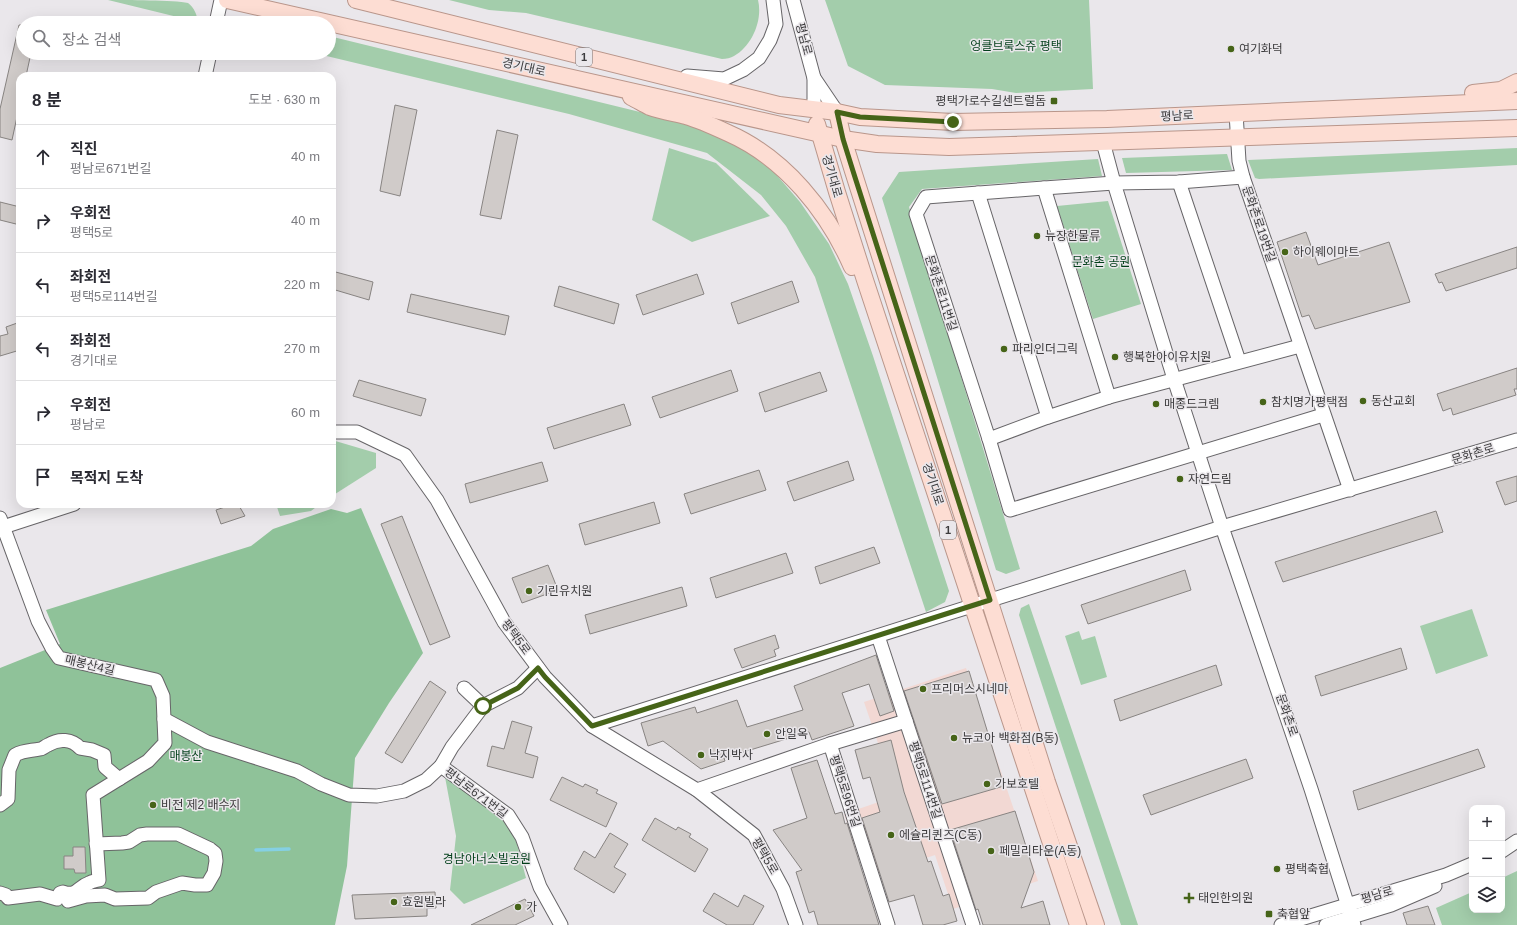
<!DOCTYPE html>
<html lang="ko">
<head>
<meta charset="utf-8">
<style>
	:root { --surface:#fff; --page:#f7f7f7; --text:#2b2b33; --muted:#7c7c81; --line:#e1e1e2 }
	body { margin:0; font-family:Helvetica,"Noto Sans KR",sans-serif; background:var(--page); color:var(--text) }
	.controls { position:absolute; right:12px; bottom:12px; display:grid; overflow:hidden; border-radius:8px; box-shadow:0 4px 16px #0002 }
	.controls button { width:36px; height:36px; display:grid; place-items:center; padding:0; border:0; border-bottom:1px solid var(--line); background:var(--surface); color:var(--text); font:20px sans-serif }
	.stop { position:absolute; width:12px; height:12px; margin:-9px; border:3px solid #466418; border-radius:50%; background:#fff }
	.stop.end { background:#466418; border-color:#fff; box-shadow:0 1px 4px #0008 }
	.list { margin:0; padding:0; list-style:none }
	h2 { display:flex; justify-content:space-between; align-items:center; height:52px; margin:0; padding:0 16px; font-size:17px }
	h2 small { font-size:13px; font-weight:400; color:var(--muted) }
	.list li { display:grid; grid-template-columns:26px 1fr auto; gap:12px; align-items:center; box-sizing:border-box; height:64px; padding:0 16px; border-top:1px solid var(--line) }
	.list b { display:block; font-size:15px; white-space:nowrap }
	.list p { margin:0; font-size:13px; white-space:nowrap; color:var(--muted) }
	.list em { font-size:13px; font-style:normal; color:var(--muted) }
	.icon { flex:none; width:22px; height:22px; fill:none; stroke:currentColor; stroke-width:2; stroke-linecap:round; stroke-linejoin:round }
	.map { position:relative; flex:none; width:1517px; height:925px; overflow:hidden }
	.search { position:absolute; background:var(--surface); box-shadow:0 4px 16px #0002; left:16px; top:16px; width:320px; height:44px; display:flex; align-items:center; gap:10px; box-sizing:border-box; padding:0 14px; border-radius:22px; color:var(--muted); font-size:15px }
	.panel { position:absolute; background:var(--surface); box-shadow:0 4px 16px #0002; left:16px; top:72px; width:320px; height:436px; border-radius:12px }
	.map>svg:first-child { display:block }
</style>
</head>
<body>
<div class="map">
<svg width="1517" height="925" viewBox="0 0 1517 925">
	<rect width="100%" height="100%" fill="#eae7eb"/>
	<path fill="#f2d8d3" d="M966,668L1038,881L953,909L935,855L866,878L844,814L896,796L864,702Z"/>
	<g fill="#a3cdab">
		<path d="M108,0C126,0 174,0 188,3C194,7 197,15 198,22Z"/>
		<path d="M449,0H758C763,20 752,46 734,56C731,58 726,59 722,59L526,13L489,10Z"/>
		<path d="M825,0H1089L1093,89L1016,93L992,89L885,85L848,66Z"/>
		<path d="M329,36L685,123L742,148L774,172L800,202L829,244L848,284L873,356L949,591L945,602L926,612L815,277L786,226L761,195L707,153L569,114L314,53H329Z"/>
		<path d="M669,148L716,163L770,216L692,242L652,220Z"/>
		<path d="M1517,148V165L1259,179L1255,178L1248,160Z"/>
		<path d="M1227,154L1232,170L1126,173L1122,158Z"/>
		<path d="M1098,159L1102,176L922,189L909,207L1020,569L1006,574L996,570L882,198L899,172Z"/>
		<path d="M1108,201L1141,304L1093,319L1057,206Z"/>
		<path d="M332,440L376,453V468L332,496Z"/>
		<path d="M276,504H320L311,511L280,516Z"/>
		<path d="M1029,604L1124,883L1138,925H1121L1019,615L1021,608Z"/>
		<path d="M1472,609L1488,656L1436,674L1420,626Z"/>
		<path d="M1079,631L1082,640L1095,636L1107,677L1081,685L1065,636Z"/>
		<path d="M445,777L506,817L513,829L526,878L464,904L450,890L456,836Z"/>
		<path d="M1517,871V925H1442L1436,908L1472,892V910H1502V878Z"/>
	</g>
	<path fill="#8fc299" d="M361,508L423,653L389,703L355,758L347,866L335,925H0V668L60,644L46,610L251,546L273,529L331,509L347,513Z"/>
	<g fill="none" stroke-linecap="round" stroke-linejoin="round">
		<path stroke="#85d0e3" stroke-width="3.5" d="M256,850L289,849"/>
	</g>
	<g fill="#d0cbc9" stroke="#888482">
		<path d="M19,25H23V53H31L26,76H20V103L12,140L0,137V109Z"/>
		<path d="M395,105L417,110L400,196L380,191Z"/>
		<path d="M497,130L518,135L501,219L480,215Z"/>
		<path d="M0,202L20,207V225L0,220Z"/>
		<path d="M1306,232L1318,265L1389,242L1410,302L1315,329L1309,315L1302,317L1277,242Z"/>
		<path d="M1517,247V268L1446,291L1442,282L1439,283L1435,274Z"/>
		<path d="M332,271L373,282L369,300L332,289Z"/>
		<path d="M697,274L704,294L643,315L636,295Z"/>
		<path d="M792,281L799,302L738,324L731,303Z"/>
		<path d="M559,286L619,304L614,324L554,306Z"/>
		<path d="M411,294L509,316L505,335L407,312Z"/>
		<path d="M20,322V350L0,356V336L8,334L6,327Z"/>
		<path d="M1517,368V389H1514L1516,395L1453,415L1451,408L1443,411L1437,394Z"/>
		<path d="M731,370L738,391L660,418L652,397Z"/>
		<path d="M820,372L827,391L765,412L759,393Z"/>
		<path d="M359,380L426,399L421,416L353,396Z"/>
		<path d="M624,404L631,425L554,449L547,428Z"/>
		<path d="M848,461L854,480L794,501L787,482Z"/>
		<path d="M542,462L548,481L470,503L465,484Z"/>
		<path d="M759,470L766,490L691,514L684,494Z"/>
		<path d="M1517,476V501L1505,505L1496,482Z"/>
		<path d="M654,502L660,523L585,545L579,524Z"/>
		<path d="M223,504H238L245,516L221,524L216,510L225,507Z"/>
		<path d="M1436,511L1443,532L1283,582L1275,562Z"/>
		<path d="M402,516L450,637L430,645L381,524Z"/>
		<path d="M874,547L880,563L820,584L815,567Z"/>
		<path d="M786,553L793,573L716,598L710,578Z"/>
		<path d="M548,565L558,590L522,603L512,578Z"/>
		<path d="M1185,570L1191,590L1088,624L1081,605Z"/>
		<path d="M682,587L687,606L590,634L585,615Z"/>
		<path d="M775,635L779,648L774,650L776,656L742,668L734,649Z"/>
		<path d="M1401,648L1407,669L1321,696L1315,676Z"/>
		<path d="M876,655L894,711L880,716L869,684L842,693L854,726L812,740L809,732L724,758L725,761L701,769L663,741L648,746L641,723L695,707L697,713L737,700L747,727L803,710L794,686Z"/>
		<path d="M1216,665L1222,685L1120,721L1114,700Z"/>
		<path d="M969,671L1004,786L942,804L904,691Z"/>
		<path d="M430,681L446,692L402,763L385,753Z"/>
		<path d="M512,721L532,727L525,753L538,757L533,778L487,766L492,746L504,749Z"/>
		<path d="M891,740L904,792L928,862L931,861L943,896L949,894L957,921L943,925H923L914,895L889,902L862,818L880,812L870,777L863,779L855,750Z"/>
		<path d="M1478,749L1485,767L1358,810L1353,791Z"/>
		<path d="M1246,759L1253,778L1151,815L1143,795Z"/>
		<path d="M817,760L835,814L842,812L845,824L847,823L879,925H818L814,911L809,913L796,872L802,870L773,830L807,818L791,768Z"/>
		<path d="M562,777L583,787L585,784L598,790L596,793L617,803L606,827L550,800Z"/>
		<path d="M1015,811L1034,872L1021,908L1043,901L1050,925H983L978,909L976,910L950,830Z"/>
		<path d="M655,818L676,830L678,827L691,834L689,837L708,849L695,872L642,840Z"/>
		<path d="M610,833L628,844L614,867L626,874L614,893L574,869L584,851L595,858Z"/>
		<path d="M73,847H85L86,873H75L74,869H64V856H73Z"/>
		<path d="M435,892L436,908H427V916L355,919L352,895Z"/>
		<path d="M714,893L738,907L744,895L764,906L753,925H727L703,911Z"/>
		<path d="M525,899L534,916L515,925H471Z"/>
		<path d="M1428,906L1435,925H1407L1403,913Z"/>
	</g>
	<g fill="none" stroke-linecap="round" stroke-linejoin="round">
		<defs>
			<g id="minor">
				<path d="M793,0L814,78V110"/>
				<path d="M216,23L221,0"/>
				<path d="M205,76L210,53"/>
				<path d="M687,76L724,79L743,70L759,58L770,40L776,24L773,0"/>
				<path d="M814,78L837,112"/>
				<path d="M1236,113L1239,161L1243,177L1350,490"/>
				<path d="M1243,177L1179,182L1114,183L1044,188L926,197L916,214L989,439L1010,510L1323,415"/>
				<path d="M1179,182L1239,361"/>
				<path d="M1044,188L1109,397"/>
				<path d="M978,193L1048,417"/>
				<path d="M332,432H357L405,455L437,500L504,622L545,677L592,726L697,790L754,835L783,889L796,925"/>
				<path d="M989,439L1048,417L1109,397L1300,346"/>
				<path d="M0,518L38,621L52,648L59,658L156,680L163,696L165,743L148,761L93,795L99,880C95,881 92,881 89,883C77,887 77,897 63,892L60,893L57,899L40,894L8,898L6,895L0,893"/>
				<path d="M0,528L74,504"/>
				<path d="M878,636L973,925"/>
				<path d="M464,688L483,706"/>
				<path d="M164,719L207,742L297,771L321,784L349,795L377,796L404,791L426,780L441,766L452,747L483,706L518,688L538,668"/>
				<path d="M592,726L1222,527L1174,379L1114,183L1103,142"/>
				<path d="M830,744L888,925"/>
				<path d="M441,766L508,815L522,837L540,887L561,925"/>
				<path d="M697,790L830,744L906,721"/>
				<path d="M0,805L8,799L9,770L15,755C24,750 31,751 40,749C43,749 45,746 48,745C59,738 72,739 80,748L92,750L104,755L105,767L119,779"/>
				<path d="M1502,851L1517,841"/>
				<path d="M68,901L86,896L105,895L115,899L148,898L156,892L182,883L195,885H207L214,873L216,861L215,853L210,849L178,834H147L140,835L129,842L122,843L96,844"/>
				<path d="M1281,925L1446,875L1472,864"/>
				<path d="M1326,925L1391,905L1435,886"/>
				<path d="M1354,925L1311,789L1222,527L1517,440"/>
			</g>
			<g id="major">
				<path d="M227,0L843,139L877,144L949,147L1517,128"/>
				<path d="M356,0L779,105L837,112L860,117L953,122L1107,119L1517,101"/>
				<path d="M1473,93L1501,90L1517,82"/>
				<path d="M631,97C637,100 644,104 650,107C661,111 674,113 686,116C700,120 715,127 728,133C785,158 828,212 852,267"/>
				<path d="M837,112L843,139L853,171L1047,782L1096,925"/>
				<path d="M817,124L837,192L865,280L1078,925"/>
			</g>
		</defs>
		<use href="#minor" stroke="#676568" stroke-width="15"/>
		<use href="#major" stroke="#b9968b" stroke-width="18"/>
		<use href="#minor" stroke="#fff" stroke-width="13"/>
		<use href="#major" stroke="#fdddd3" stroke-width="16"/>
	</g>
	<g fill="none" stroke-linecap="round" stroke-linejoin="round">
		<path stroke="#466418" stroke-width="5" d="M483,706L518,688L538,668L545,677L592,726L990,600L853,171L843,139L837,112L860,117L953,122"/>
	</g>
	<g fill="#466418" stroke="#eae7eb" stroke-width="1.5">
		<circle cx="1231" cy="49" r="4"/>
		<rect x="1050" y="97" width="8" height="8" rx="2"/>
		<circle cx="1037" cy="236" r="4"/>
		<circle cx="1285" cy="252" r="4"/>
		<circle cx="1004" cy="349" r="4"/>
		<circle cx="1115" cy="357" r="4"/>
		<circle cx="1363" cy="401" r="4"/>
		<circle cx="1263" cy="402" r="4"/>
		<circle cx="1156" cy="404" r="4"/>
		<circle cx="1180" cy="479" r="4"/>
		<circle cx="529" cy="591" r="4"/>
		<circle cx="923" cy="689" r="4"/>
		<circle cx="767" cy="734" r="4"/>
		<circle cx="954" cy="738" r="4"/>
		<circle cx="701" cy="755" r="4"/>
		<circle cx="987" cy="784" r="4"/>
		<circle cx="153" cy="805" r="4"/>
		<circle cx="891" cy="835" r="4"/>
		<circle cx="991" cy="851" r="4"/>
		<circle cx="1277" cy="869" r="4"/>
		<path d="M1187 892h4v4h4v4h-4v4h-4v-4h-4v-4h4z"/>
		<circle cx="394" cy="902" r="4"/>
		<circle cx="518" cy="907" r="4"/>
		<rect x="1265" y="910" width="8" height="8" rx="2"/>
	</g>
	<g text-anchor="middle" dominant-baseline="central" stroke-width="3" stroke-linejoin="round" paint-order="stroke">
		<g fill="#eae7eb" stroke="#706f71" stroke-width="1">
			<rect x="576" y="48" width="16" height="18" rx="3"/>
			<rect x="940" y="521" width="16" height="18" rx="3"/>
		</g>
		<g font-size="11" font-weight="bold" fill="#3c3b3d">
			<text x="584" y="57">1</text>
			<text x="948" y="530">1</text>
		</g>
		<g font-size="12" fill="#3c3b3d" stroke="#eae7eb">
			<text transform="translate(804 39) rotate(75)">평남로</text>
			<text transform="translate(524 67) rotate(13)">경기대로</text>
			<text transform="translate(1177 116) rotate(-3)">평남로</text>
			<text transform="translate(832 176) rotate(74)">경기대로</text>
			<text transform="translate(1259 224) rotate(71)">문화촌로19번길</text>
			<text transform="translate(941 293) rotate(72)">문화촌로11번길</text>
			<text transform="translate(1473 454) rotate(-17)">문화촌로</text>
			<text transform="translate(933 484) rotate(72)">경기대로</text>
			<text transform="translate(516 637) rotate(54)">평택5로</text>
			<text transform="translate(90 665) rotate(13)">매봉산4길</text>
			<text transform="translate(1287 715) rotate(71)">문화촌로</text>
			<text transform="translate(925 780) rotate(72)">평택5로114번길</text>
			<text transform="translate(845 791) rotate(72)">평택5로96번길</text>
			<text transform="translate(476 793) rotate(37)">평남로671번길</text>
			<text transform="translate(765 856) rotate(60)">평택5로</text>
			<text transform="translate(1377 895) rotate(-16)">평남로</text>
		</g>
		<g font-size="12" fill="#023f1a" stroke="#eae7eb">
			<text x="1016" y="46">엉클브룩스쥬 평택</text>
			<text x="1101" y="262">문화촌 공원</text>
			<text x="186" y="756">매봉산</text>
			<text x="487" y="859">경남아너스빌공원</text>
		</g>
		<g font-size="12" fill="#3c3b3d" stroke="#eae7eb" text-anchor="start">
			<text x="1239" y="49">여기화덕</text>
			<text x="1046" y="101" text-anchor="end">평택가로수길센트럴돔</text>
			<text x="1045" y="236">뉴장한물류</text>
			<text x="1293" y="252">하이웨이마트</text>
			<text x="1012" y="349">파리인더그릭</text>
			<text x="1123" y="357">행복한아이유치원</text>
			<text x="1371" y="401">동산교회</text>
			<text x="1271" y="402">참치명가평택점</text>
			<text x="1164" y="404">매종드크렘</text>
			<text x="1188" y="479">자연드림</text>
			<text x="537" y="591">기린유치원</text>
			<text x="931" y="689">프리머스시네마</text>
			<text x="775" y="734">안일옥</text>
			<text x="962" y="738">뉴코아 백화점(B동)</text>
			<text x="709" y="755">낙지박사</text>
			<text x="995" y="784">가보호텔</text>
			<text x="161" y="805">비전 제2 배수지</text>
			<text x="899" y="835">에슐리퀸즈(C동)</text>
			<text x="999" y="851">페밀리타운(A동)</text>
			<text x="1285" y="869">평택축협</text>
			<text x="1198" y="898">태인한의원</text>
			<text x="402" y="902">효원빌라</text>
			<text x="526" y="907">가</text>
			<text x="1277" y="914">축협앞</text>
		</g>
	</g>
</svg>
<div class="controls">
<button>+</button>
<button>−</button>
<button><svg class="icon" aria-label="layers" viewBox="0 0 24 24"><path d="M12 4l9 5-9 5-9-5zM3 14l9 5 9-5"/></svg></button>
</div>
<div class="stop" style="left:483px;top:706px"></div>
<div class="stop end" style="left:953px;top:122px"></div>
<div class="search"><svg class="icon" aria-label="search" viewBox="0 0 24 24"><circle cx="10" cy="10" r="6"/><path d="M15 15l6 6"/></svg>장소 검색</div>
<section class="panel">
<h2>8 분<small>도보 · 630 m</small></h2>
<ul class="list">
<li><svg class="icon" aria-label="ahead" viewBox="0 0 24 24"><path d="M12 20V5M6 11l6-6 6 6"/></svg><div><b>직진</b><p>평남로671번길</p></div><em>40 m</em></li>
<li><svg class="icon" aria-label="right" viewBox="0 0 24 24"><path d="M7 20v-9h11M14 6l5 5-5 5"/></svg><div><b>우회전</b><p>평택5로</p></div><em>40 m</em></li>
<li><svg class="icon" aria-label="left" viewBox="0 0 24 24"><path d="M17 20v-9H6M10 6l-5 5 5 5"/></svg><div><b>좌회전</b><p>평택5로114번길</p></div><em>220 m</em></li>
<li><svg class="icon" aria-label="left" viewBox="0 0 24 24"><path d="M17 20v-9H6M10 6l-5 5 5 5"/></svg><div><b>좌회전</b><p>경기대로</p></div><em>270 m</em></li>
<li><svg class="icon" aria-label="right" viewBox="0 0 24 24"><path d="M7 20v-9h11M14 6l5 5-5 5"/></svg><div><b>우회전</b><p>평남로</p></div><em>60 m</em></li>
<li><svg class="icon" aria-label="arrive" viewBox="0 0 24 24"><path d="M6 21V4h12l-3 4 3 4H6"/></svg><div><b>목적지 도착</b></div></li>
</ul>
</section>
</div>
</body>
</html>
